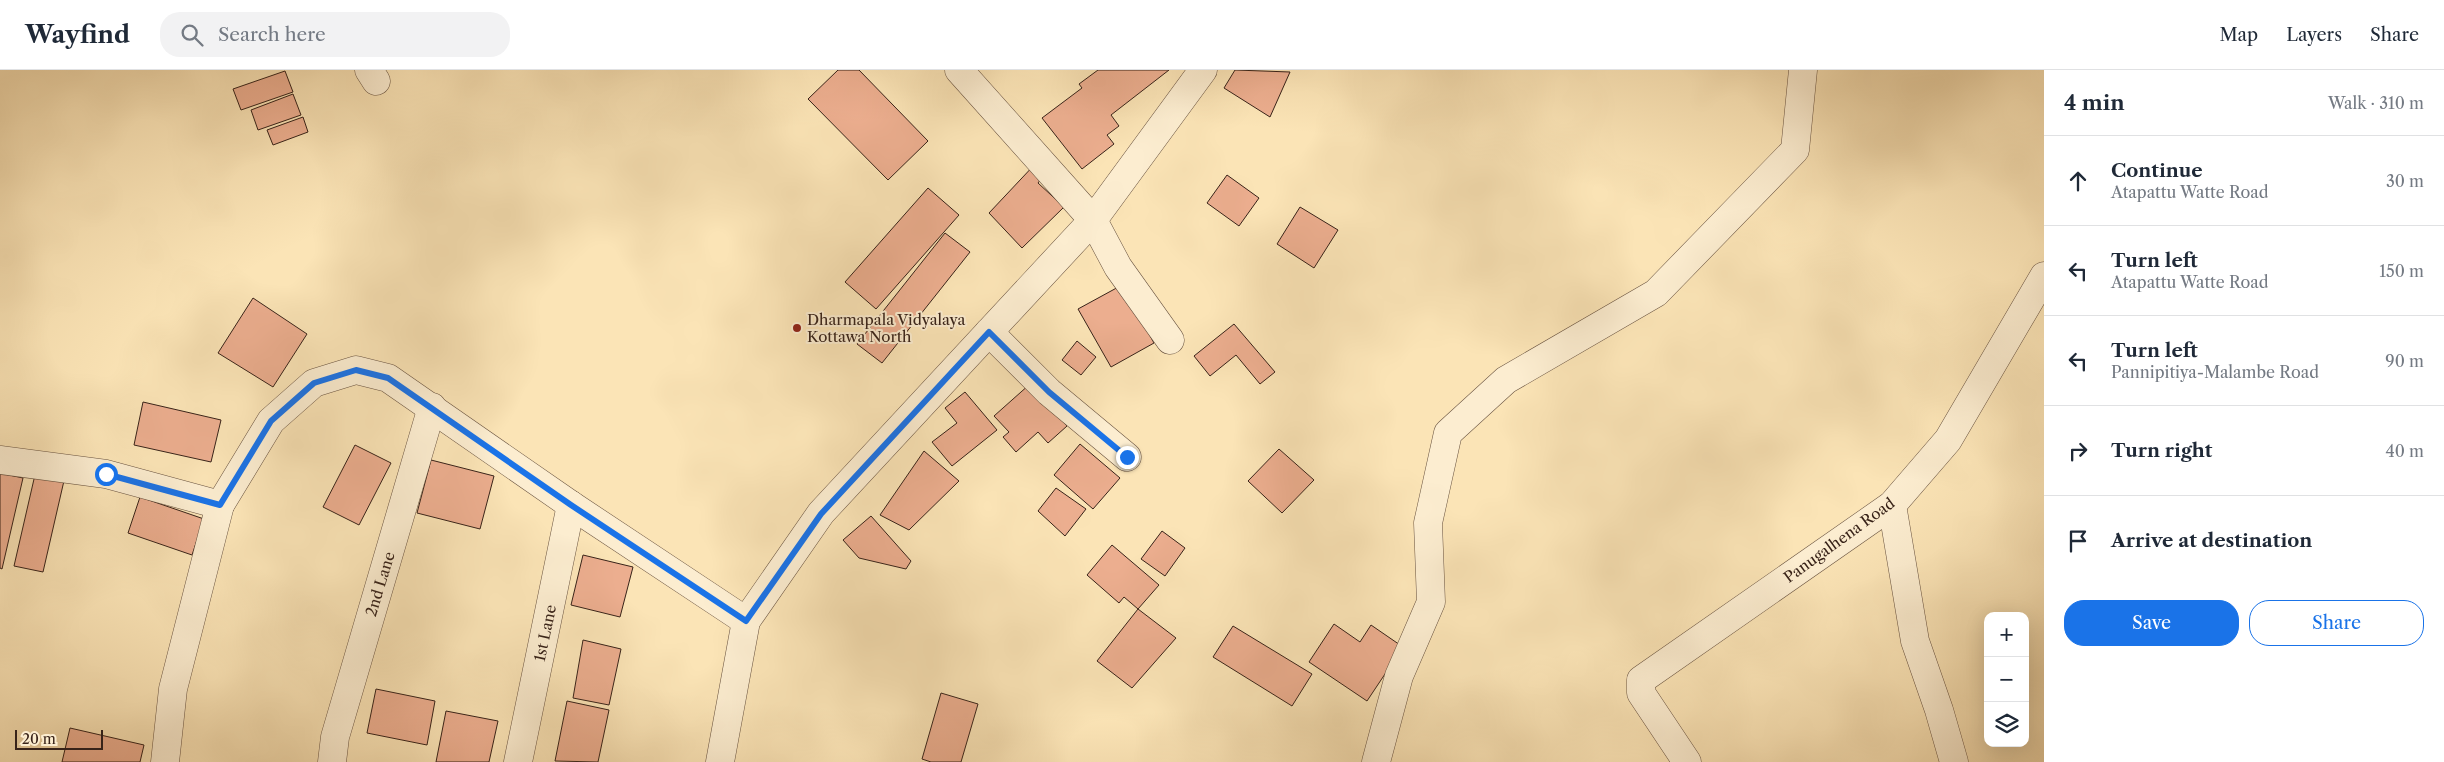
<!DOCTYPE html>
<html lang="en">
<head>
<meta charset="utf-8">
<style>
	:root { --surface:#fff; --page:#f2f2f3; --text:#1f2937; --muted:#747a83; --line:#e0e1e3; --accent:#1a73e8 }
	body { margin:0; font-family:"Libre Caslon Text",serif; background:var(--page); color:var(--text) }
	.controls { position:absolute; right:15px; bottom:15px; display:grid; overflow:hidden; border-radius:10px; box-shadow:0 5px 20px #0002 }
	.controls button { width:45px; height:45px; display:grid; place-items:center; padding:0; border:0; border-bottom:1px solid var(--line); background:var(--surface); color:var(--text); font:25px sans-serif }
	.scale { position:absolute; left:15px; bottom:12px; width:88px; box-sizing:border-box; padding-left:5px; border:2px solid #382319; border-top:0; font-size:14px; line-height:18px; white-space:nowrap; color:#382319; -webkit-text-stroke:4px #fcedd0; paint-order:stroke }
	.stop { position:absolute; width:15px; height:15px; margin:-11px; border:4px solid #1a73e8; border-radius:50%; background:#fff }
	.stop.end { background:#1a73e8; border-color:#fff; box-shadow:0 1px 5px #0008 }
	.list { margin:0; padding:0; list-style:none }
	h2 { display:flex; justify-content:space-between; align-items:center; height:65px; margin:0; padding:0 20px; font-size:21px }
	h2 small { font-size:16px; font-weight:400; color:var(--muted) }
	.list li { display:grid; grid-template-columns:32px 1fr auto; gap:15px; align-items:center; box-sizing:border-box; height:90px; padding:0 20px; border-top:1px solid var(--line) }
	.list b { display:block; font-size:19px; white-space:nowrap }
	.list p { margin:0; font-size:16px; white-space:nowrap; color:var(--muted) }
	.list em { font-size:16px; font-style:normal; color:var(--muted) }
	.actions { display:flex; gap:10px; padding:15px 20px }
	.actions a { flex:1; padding:11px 0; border:1px solid var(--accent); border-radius:20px; text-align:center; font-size:18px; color:var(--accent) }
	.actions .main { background:var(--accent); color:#fff }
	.icon { flex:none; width:28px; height:28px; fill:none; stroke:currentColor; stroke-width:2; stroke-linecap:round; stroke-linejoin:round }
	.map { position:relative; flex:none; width:2044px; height:692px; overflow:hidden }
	header { display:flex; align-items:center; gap:30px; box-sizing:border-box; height:70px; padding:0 25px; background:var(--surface); border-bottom:1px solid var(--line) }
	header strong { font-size:24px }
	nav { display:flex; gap:28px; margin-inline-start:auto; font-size:18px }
	.search { width:350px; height:45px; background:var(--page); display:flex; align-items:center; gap:12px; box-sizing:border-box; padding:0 18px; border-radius:20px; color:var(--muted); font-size:19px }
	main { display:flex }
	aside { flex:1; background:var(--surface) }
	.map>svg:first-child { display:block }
</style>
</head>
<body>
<header>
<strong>Wayfind</strong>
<div class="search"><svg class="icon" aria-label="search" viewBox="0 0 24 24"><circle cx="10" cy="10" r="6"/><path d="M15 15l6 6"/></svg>Search here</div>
<nav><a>Map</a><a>Layers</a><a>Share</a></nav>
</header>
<main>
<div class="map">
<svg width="2044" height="692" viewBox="0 0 2044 692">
	<rect width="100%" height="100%" fill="#fbe4b6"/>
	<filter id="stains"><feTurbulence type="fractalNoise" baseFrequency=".004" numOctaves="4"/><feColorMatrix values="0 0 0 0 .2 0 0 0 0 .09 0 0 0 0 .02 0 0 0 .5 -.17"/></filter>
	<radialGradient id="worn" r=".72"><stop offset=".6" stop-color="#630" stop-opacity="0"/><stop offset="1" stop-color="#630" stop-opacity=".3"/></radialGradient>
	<g fill="#ecae8f" stroke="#382319">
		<path d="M838,0H859L928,71L888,110L808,29Z"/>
		<path d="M1098,0H1169L1111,45L1119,56L1107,65L1114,74L1082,99L1042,48L1082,18L1079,14Z"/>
		<path d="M1235,0L1290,2L1270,47L1224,18Z"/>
		<path d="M285,1L293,22L241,40L233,19Z"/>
		<path d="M293,24L301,45L258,60L251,40Z"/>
		<path d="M303,47L308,62L273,75L267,60Z"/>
		<path d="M1037,92L1044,105L1038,113L1064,137L1022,178L989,143Z"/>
		<path d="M1227,105L1259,128L1239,156L1207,133Z"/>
		<path d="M928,118L959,145L876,239L845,212Z"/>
		<path d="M1300,137L1338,160L1314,198L1277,174Z"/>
		<path d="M945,163L970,182L882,293L857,274Z"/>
		<path d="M1122,215L1154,273L1111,297L1078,239Z"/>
		<path d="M253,228L307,264L273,317L218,283Z"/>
		<path d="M1234,254L1275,302L1260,314L1236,285L1210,306L1194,286Z"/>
		<path d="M1077,271L1096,287L1081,305L1062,290Z"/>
		<path d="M1030,314L1067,356L1048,373L1038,362L1016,382L1003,367L1009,362L994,346Z"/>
		<path d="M965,322L997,360L952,396L932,372L957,353L945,338Z"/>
		<path d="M143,332L221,350L211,392L134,375Z"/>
		<path d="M1080,374L1120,408L1093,439L1054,405Z"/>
		<path d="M355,375L391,393L359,455L323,437Z"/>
		<path d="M1279,379L1314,410L1282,443L1248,411Z"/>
		<path d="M924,381L959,411L909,460L880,445Z"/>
		<path d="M431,390L494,406L480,459L417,443Z"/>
		<path d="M37,396L66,402L43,502L14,496Z"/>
		<path d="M0,403L23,408L2,499L0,498Z"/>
		<path d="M1056,418L1086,439L1065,466L1038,441Z"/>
		<path d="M140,427L204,449L192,485L128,463Z"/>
		<path d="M871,446L911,491L906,499L859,488L843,470Z"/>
		<path d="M1162,461L1185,478L1165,506L1141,489Z"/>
		<path d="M1112,475L1159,515L1138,539L1124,527L1119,533L1087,505Z"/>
		<path d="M583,485L633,497L620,547L571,535Z"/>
		<path d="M1138,539L1176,568L1132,618L1097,591Z"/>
		<path d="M1334,554L1360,572L1371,555L1403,577L1367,631L1309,592Z"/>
		<path d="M1233,556L1312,604L1292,636L1213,587Z"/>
		<path d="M583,570L621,579L609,635L573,628Z"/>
		<path d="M376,619L435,631L427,675L367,663Z"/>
		<path d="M941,623L978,634L961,692H931L922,689Z"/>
		<path d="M567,631L609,640L598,692L555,691Z"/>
		<path d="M446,641L498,651L489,692H436Z"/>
		<path d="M70,658L144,675L140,692H62Z"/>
	</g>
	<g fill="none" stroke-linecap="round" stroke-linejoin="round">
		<defs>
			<g id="minor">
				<path d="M369,0L376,11"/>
				<path d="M959,0L1093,150L1118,197L1170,270"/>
				<path d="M989,262L1049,322L1127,387"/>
				<path d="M0,390L106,404L220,435L271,351L314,313L356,300L388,308L571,435L746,551"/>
				<path d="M1892,435L1915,571L1939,640L1954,692"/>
				<path d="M165,692L173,619L220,435"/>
				<path d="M332,692L335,667L432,337"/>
				<path d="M518,692L571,435"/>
				<path d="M720,692L746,551L821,443L1093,150L1203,0"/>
				<path d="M1376,692L1399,606L1431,532L1428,453L1448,363L1506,310L1656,223L1795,80L1803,0"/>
				<path d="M1687,692L1641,623V610L1892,435L1948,370L2044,206"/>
			</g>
		</defs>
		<use href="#minor" stroke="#695340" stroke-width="29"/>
		<use href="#minor" stroke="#fcedd0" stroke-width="28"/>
	</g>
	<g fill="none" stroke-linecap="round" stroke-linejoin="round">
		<path stroke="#1a73e8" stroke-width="6" d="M106,404L220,435L271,351L314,313L356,300L388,308L571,435L746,551L821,444L989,262L1049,322L1127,387"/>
	</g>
	<circle fill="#8f2418" stroke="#fcedd0" stroke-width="2" cx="797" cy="258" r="5"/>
	<g text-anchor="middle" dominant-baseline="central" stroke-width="4" stroke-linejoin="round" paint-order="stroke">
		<g font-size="15" fill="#382319" stroke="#fcedd0" text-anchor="start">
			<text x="807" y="249">Dharmapala Vidyalaya<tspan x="807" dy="17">Kottawa North</tspan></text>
		</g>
		<g font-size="15" fill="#382319" stroke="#fcedd0">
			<text transform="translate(1839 470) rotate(-36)">Panugalhena Road</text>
			<text transform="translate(380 514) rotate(-73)">2nd Lane</text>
			<text transform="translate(545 563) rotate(-78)">1st Lane</text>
		</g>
	</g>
	<rect width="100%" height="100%" filter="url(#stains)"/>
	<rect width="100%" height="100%" fill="url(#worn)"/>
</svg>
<div class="controls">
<button>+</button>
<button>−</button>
<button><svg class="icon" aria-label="layers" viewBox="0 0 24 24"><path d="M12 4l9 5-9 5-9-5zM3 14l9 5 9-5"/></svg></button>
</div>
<div class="scale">20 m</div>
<div class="stop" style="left:106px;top:404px"></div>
<div class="stop end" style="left:1127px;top:387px"></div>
</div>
<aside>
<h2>4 min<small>Walk · 310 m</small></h2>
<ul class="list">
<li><svg class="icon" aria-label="ahead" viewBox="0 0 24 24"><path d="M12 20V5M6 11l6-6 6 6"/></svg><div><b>Continue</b><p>Atapattu Watte Road</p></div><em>30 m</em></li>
<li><svg class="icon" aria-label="left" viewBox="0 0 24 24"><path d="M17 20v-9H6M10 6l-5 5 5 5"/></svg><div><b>Turn left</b><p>Atapattu Watte Road</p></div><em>150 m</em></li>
<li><svg class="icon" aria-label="left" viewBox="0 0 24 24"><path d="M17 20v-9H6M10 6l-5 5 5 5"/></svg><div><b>Turn left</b><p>Pannipitiya-Malambe Road</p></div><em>90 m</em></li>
<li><svg class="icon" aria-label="right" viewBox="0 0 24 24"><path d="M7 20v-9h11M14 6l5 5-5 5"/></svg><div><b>Turn right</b></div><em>40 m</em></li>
<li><svg class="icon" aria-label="arrive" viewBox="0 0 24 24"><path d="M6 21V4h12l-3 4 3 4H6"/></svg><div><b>Arrive at destination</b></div></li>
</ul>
<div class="actions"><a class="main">Save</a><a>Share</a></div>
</aside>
</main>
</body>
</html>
